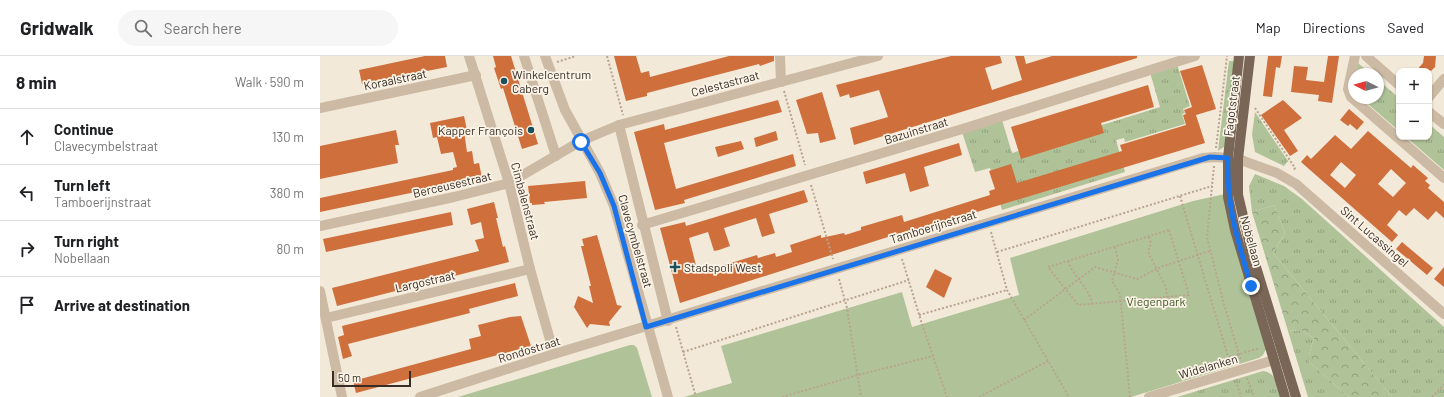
<!DOCTYPE html>
<html lang="en">
<head>
<meta charset="utf-8">
<style>
	:root { --surface:#fff; --page:#f6f6f6; --text:#202124; --muted:#757577; --line:#e0e0e0 }
	body { margin:0; font-family:Barlow,sans-serif; background:var(--page); color:var(--text) }
	.controls { position:absolute; right:12px; top:12px; display:grid; overflow:hidden; border-radius:8px; box-shadow:0 1px 3px #0004 }
	.controls button { width:36px; height:36px; display:grid; place-items:center; padding:0; border:0; border-bottom:1px solid var(--line); background:var(--surface); color:var(--text); font:20px sans-serif }
	.compass { position:absolute; left:1028px; top:12px; width:36px; height:36px; border-radius:50%; background:var(--surface); box-shadow:0 1px 3px #0004; rotate:275deg }
	.scale { position:absolute; left:12px; bottom:10px; width:79px; box-sizing:border-box; padding-left:4px; border:2px solid #372d26; border-top:0; font-size:11px; line-height:14px; white-space:nowrap; color:#372d26; -webkit-text-stroke:3px #faf3e6; paint-order:stroke }
	.stop { position:absolute; width:12px; height:12px; margin:-9px; border:3px solid #1a73e8; border-radius:50%; background:#fff }
	.stop.end { background:#1a73e8; border-color:#fff; box-shadow:0 1px 4px #0008 }
	.list { margin:0; padding:0; list-style:none }
	h2 { display:flex; justify-content:space-between; align-items:center; height:52px; margin:0; padding:0 16px; font-size:17px }
	h2 small { font-size:13px; font-weight:400; color:var(--muted) }
	.list li { display:grid; grid-template-columns:26px 1fr auto; gap:12px; align-items:center; box-sizing:border-box; height:56px; padding:0 16px; border-top:1px solid var(--line) }
	.list b { display:block; font-size:15px; white-space:nowrap }
	.list p { margin:0; font-size:13px; white-space:nowrap; color:var(--muted) }
	.list em { font-size:13px; font-style:normal; color:var(--muted) }
	.icon { flex:none; width:22px; height:22px; fill:none; stroke:currentColor; stroke-width:2; stroke-linecap:round; stroke-linejoin:round }
	.map { position:relative; flex:none; width:1124px; height:341px; overflow:hidden }
	header { display:flex; align-items:center; gap:24px; box-sizing:border-box; height:56px; padding:0 20px; background:var(--surface); border-bottom:1px solid var(--line) }
	header strong { font-size:19px }
	nav { display:flex; gap:22px; margin-inline-start:auto; font-size:14px }
	.search { width:280px; height:36px; background:var(--page); display:flex; align-items:center; gap:10px; box-sizing:border-box; padding:0 14px; border-radius:22px; color:var(--muted); font-size:15px }
	main { display:flex }
	aside { flex:1; background:var(--surface) }
	.map>svg:first-child { display:block }
</style>
</head>
<body>
<header>
<strong>Gridwalk</strong>
<div class="search"><svg class="icon" aria-label="search" viewBox="0 0 24 24"><circle cx="10" cy="10" r="6"/><path d="M15 15l6 6"/></svg>Search here</div>
<nav><a>Map</a><a>Directions</a><a>Saved</a></nav>
</header>
<main>
<aside>
<h2>8 min<small>Walk · 590 m</small></h2>
<ul class="list">
<li><svg class="icon" aria-label="ahead" viewBox="0 0 24 24"><path d="M12 20V5M6 11l6-6 6 6"/></svg><div><b>Continue</b><p>Clavecymbelstraat</p></div><em>130 m</em></li>
<li><svg class="icon" aria-label="left" viewBox="0 0 24 24"><path d="M17 20v-9H6M10 6l-5 5 5 5"/></svg><div><b>Turn left</b><p>Tamboerijnstraat</p></div><em>380 m</em></li>
<li><svg class="icon" aria-label="right" viewBox="0 0 24 24"><path d="M7 20v-9h11M14 6l5 5-5 5"/></svg><div><b>Turn right</b><p>Nobellaan</p></div><em>80 m</em></li>
<li><svg class="icon" aria-label="arrive" viewBox="0 0 24 24"><path d="M6 21V4h12l-3 4 3 4H6"/></svg><div><b>Arrive at destination</b></div></li>
</ul>
</aside>
<div class="map">
<svg width="1124" height="341" viewBox="0 0 1124 341">
	<defs>
		<pattern id="grass-tufts" width="24" height="20" patternUnits="userSpaceOnUse"><rect width="24" height="20" fill="#b0c398"/><path d="M3 7l-1-3M5 7V3M7 7l1-3M15 17l-1-3M17 17v-4M19 17l1-3" fill="none" stroke="#909f7c"/></pattern>
		<pattern id="forest-crowns" width="20" height="18" patternUnits="userSpaceOnUse"><rect width="20" height="18" fill="#b0c398"/><path d="M2 6a3 3 0 1 1 6 0M12 15a3 3 0 1 1 6 0" fill="none" stroke="#909f7c"/></pattern>
	</defs>
	<rect width="100%" height="100%" fill="#f3e9d9"/>
	<g fill="url(#grass-tufts)">
		<path d="M856,5L870,50L863,53L865,57L862,58L865,68L805,86L804,82L796,84L805,116L682,154L670,112L655,116L642,76L682,64L692,97L840,51L829,13Z"/>
		<path d="M909,5H913L915,12L906,87L904,91L898,95Z"/>
		<path d="M1038,7L1051,18H1035Z"/>
		<path d="M1058,24L1079,42V75L1041,42H1058Z"/>
		<path d="M935,56L968,105L964,110L935,96L932,79Z"/>
		<path d="M1109,68L1124,81V114L1086,81H1109Z"/>
		<path d="M935,118L964,130L982,143L1124,271V341H1072L953,197L965,177L954,149L932,156L929,130Z"/>
		<path d="M980,274L994,282L989,299V306L1029,341H988L968,275Z"/>
		<path d="M943,315C956,316 958,330 961,341H857Z"/>
	</g>
	<path fill="url(#forest-crowns)" d="M954,149L965,177L953,197L1072,341H1029L989,306V299L994,282L980,274L968,275L932,156Z"/>
	<g fill="#b0c398">
		<path d="M905,138L946,293L943,299L939,302L811,341H364L412,327L401,290L582,236L592,271L699,239L690,202L873,145Z"/>
		<path d="M310,289H314L317,292L332,341H138Z"/>
	</g>
	<g fill="#ce6f3c" fill-rule="evenodd">
		<path d="M105,0H125L127,11L42,28L39,14Z"/>
		<path d="M173,0H191L218,88L202,93L183,32L181,33L174,12L176,11Z"/>
		<path d="M294,0H316L321,17L329,15L330,21L409,0H454V5L440,10L439,8L327,37V40L306,45Z"/>
		<path d="M631,0H680L682,7L665,12L672,34L702,24L695,0H704L706,8L732,0H817V2L534,89L530,72L568,61L559,34L530,42L529,38L520,41L516,29Z"/>
		<path d="M948,0H962L960,12L956,11L952,41L943,40Z"/>
		<path d="M1008,0H1019L1012,47L998,45L999,39L971,36L974,10L988,11L986,24L1004,26Z"/>
		<path d="M1104,0H1116L1115,11L1111,15H1096L1103,7Z"/>
		<path d="M882,9L896,53L876,59L885,87L591,176L590,174L360,247L340,172L365,166L366,170L484,134L488,146L449,158L455,177L442,181L436,162L404,172L410,190L399,194L394,195L388,176L369,182L378,217L437,199L438,202L455,197L456,201L472,196L470,189L501,179V182L524,177L525,179L541,174V171L582,159L584,166L670,139L669,135L675,133L669,115L691,108L697,127L802,95L800,89L866,69L863,59L866,58L864,54L872,51L860,15Z"/>
		<path d="M828,29L834,51L781,67L784,77L701,103L691,71Z"/>
		<path d="M502,36L516,83L500,87L498,77L487,78L476,44Z"/>
		<path d="M458,44L462,56L344,87L356,133L473,98L476,110L364,144L365,147L335,154L314,76L344,68L345,74Z"/>
		<path d="M963,44L982,62L964,74L978,95L970,100L941,59Z"/>
		<path d="M1029,53L1044,66L1037,74L1030,68L1028,70L1020,64Z"/>
		<path d="M144,60L147,74L144,75L147,96L152,95L154,108L159,107L162,122L0,156V142L133,114V112L137,111L133,96L121,98L117,81L113,82L110,67Z"/>
		<path d="M76,74L79,89H75L78,107L0,123V90Z"/>
		<path d="M456,75L458,84L436,91L434,82Z"/>
		<path d="M1048,75L1091,112L1093,109L1108,122L1105,125L1110,129L1108,132L1124,146V162L1116,155L1108,164L1094,152L1086,160L1079,154L1067,169L1078,179L1072,186L981,106L987,99L991,103L1015,79L1031,93ZM1021,106L1036,119L1025,132L1010,119ZM1071,113L1086,127L1073,141L1058,128Z"/>
		<path d="M421,85L424,93L398,101L395,91Z"/>
		<path d="M639,87L642,99L604,111L609,130L590,136L585,117L546,128L543,116Z"/>
		<path d="M265,125L267,142L224,146L225,148L212,149V147H210L208,130Z"/>
		<path d="M174,146L178,162H176L183,191L185,190L189,206L17,250L12,232L159,195L155,184L164,182L161,166L151,169L147,153Z"/>
		<path d="M131,156L133,169L6,196L3,183Z"/>
		<path d="M277,179L297,249L302,250L289,266L290,270L270,268L267,272L254,251L258,240L273,247L269,230H271L261,190H264L262,183Z"/>
		<path d="M1082,186L1113,212L1107,219L1076,193Z"/>
		<path d="M1124,211V231L1114,223Z"/>
		<path d="M615,213L632,222L624,242L606,231Z"/>
		<path d="M195,227L198,240L149,253L150,257L28,288L32,300L23,303L18,281L24,279L22,270Z"/>
		<path d="M201,260L211,290L36,337L33,325L151,293L149,283L161,280L158,269L190,261Z"/>
	</g>
	<g fill="none" stroke-linecap="round" stroke-linejoin="round">
		<g stroke="#b8a48e" stroke-width="2" stroke-dasharray="2 2" stroke-linecap="butt">
			<path d="M287,0L303,59"/>
			<path d="M237,6L256,0"/>
			<path d="M464,35L485,109"/>
			<path d="M935,52L975,112L973,115"/>
			<path d="M896,92L907,0"/>
			<path d="M894,110L887,181L904,248L921,305"/>
			<path d="M491,129L513,203"/>
			<path d="M860,140L910,307"/>
			<path d="M849,174L869,239L758,249L728,211Z"/>
			<path d="M671,176L687,234L749,341"/>
			<path d="M829,181L831,187L828,196L846,231L847,241"/>
			<path d="M795,191L798,204L792,225L800,238L810,341"/>
			<path d="M677,196L892,130"/>
			<path d="M582,203L602,268L627,341"/>
			<path d="M748,205C753,221 770,232 772,248"/>
			<path d="M519,223L527,252L541,341"/>
			<path d="M599,259L687,234"/>
			<path d="M704,264L775,211L817,223L843,210L890,195"/>
			<path d="M356,271L376,341"/>
			<path d="M363,296L589,224"/>
			<path d="M909,301L940,292"/>
			<path d="M927,322L934,341"/>
			<path d="M916,325L921,341"/>
			<path d="M462,341L538,319L613,300"/>
			<path d="M659,341L728,305"/>
			<path d="M1112,341L1124,328"/>
		</g>
		<g stroke="#ccbaa4" stroke-width="10">
			<path d="M149,0L189,127L210,213L234,298"/>
			<path d="M204,0L236,100"/>
			<path d="M460,0L461,26"/>
			<path d="M1035,0L1028,33L1031,41L1124,122"/>
			<path d="M1046,0L1079,29"/>
			<path d="M1109,41L1124,23"/>
			<path d="M0,52L156,19"/>
			<path d="M1109,56L1124,68"/>
			<path d="M299,69L348,265"/>
			<path d="M918,103L957,117L976,128L1124,258"/>
			<path d="M322,169L649,71L875,0"/>
			<path d="M0,170L134,141L189,127L261,85L299,69L558,0"/>
			<path d="M0,235L22,341"/>
			<path d="M6,262L210,213"/>
			<path d="M100,341L234,298L883,102L895,101L908,102"/>
			<path d="M829,341L954,304"/>
		</g>
		<path stroke="#ccbaa4" stroke-width="10" d="M225,0L245,54L280,117L294,150L348,341"/>
		<g stroke="#7a6656" stroke-width="10">
			<path d="M919,0L908,102V141L915,174L965,341"/>
			<path d="M930,0L918,103V139L932,198L976,341"/>
		</g>
	</g>
	<g fill="none" stroke-linecap="round" stroke-linejoin="round">
		<path stroke="#1a73e8" stroke-width="5" d="M261,86L280,117L294,150L326,271L890,101L908,102C906,149 918,185 931,230"/>
	</g>
	<g fill="#19505b" stroke="#faf3e6" stroke-width="1.5">
		<circle cx="184" cy="25" r="4"/>
		<circle cx="211" cy="74" r="4"/>
		<path d="M353 205h4v4h4v4h-4v4h-4v-4h-4v-4h4z"/>
	</g>
	<g text-anchor="middle" dominant-baseline="central" stroke-width="3.5" stroke-linejoin="round" paint-order="stroke">
		<g font-size="12" fill="#372d26" stroke="#faf3e6" text-anchor="start">
			<text x="192" y="18">Winkelcentrum<tspan x="192" dy="14">Caberg</tspan></text>
			<text x="203" y="74" text-anchor="end">Kapper François</text>
			<text x="364" y="211">Stadspoli West</text>
		</g>
		<g font-size="12" fill="#372d26" stroke="#faf3e6">
			<text transform="translate(75 23) rotate(-12)">Koraalstraat</text>
			<text transform="translate(405 27) rotate(-15)">Celestastraat</text>
			<text transform="translate(911 50) rotate(-83)">Fagotstraat</text>
			<text transform="translate(596 74) rotate(-17)">Bazuinstraat</text>
			<text transform="translate(132 128) rotate(-13)">Berceusestraat</text>
			<text transform="translate(206 145) rotate(75)">Cimbalenstraat</text>
			<text transform="translate(613 170) rotate(-17)">Tamboerijnstraat</text>
			<text transform="translate(1055 180) rotate(41)">Sint Lucassingel</text>
			<text transform="translate(316 185) rotate(74)">Clavecymbelstraat</text>
			<text transform="translate(932 185) rotate(74)">Nobellaan</text>
			<text transform="translate(105 225) rotate(-13)">Largostraat</text>
			<text transform="translate(209 293) rotate(-17)">Rondostraat</text>
			<text transform="translate(888 310) rotate(-16)">Widelanken</text>
		</g>
		<g font-size="12" fill="#415729" stroke="#faf3e6">
			<text x="836" y="245">Viegenpark</text>
		</g>
	</g>
</svg>
<div class="controls">
<button>+</button>
<button>−</button>
</div>
<svg class="compass" viewBox="-18 -18 36 36"><path d="M0-13l5 13h-10z" fill="#e53935"/><path d="M0 13l5-13h-10z" fill="#757577"/></svg>
<div class="scale">50 m</div>
<div class="stop" style="left:261px;top:86px"></div>
<div class="stop end" style="left:931px;top:230px"></div>
</div>
</main>
</body>
</html>
